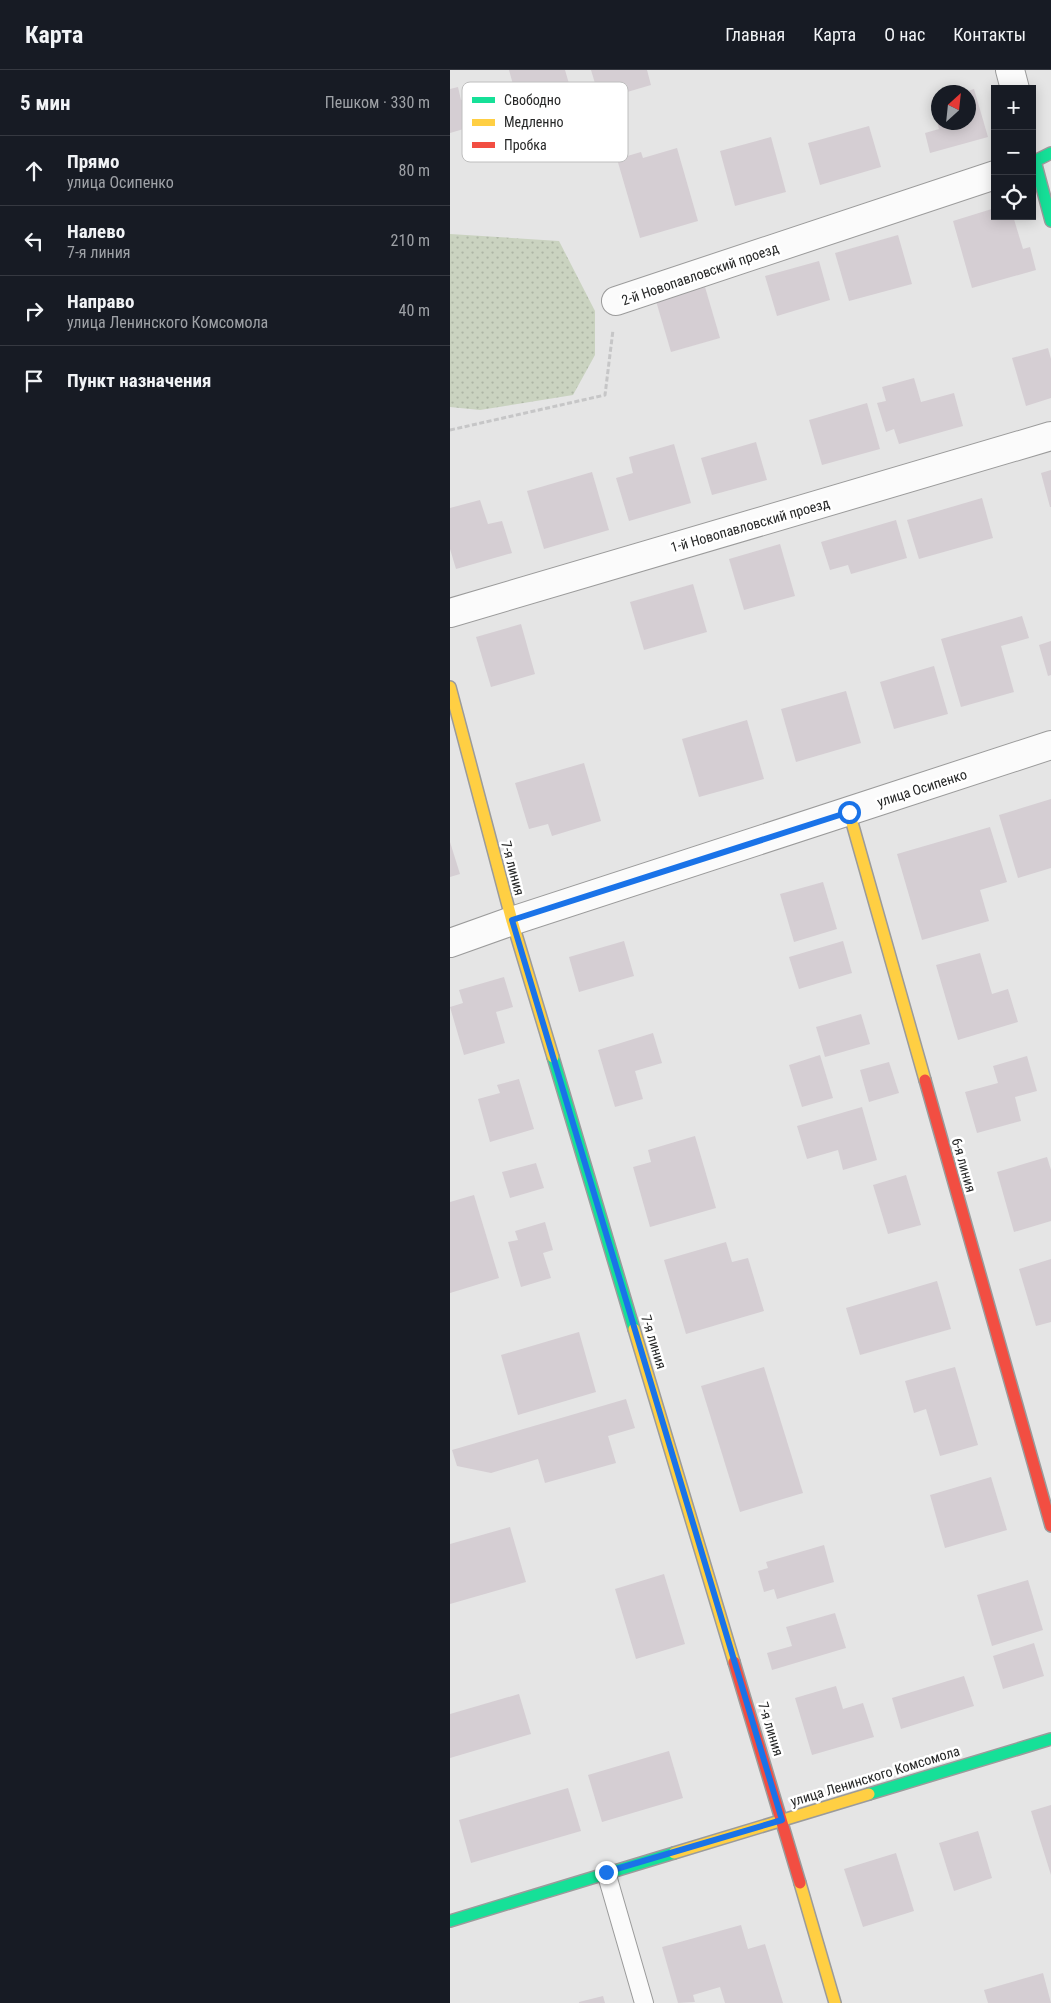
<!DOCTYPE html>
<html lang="ru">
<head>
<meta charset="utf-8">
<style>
	:root { --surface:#171b24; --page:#20242c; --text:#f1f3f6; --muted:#9ea1a6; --line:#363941 }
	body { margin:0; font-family:"Roboto Condensed",sans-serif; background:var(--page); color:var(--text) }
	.controls { position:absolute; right:15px; top:15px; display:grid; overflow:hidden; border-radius:0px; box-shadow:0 2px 12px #0003 }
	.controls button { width:45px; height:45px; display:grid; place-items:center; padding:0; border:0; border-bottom:1px solid var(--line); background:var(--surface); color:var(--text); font:25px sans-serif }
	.compass { position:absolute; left:481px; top:15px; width:45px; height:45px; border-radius:50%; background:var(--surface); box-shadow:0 2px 12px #0003; rotate:27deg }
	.stop { position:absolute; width:15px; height:15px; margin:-11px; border:4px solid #1a73e8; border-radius:50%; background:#fff }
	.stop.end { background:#1a73e8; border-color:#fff; box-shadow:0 1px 5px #0008 }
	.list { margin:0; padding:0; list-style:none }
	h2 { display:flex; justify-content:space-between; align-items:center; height:65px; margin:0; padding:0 20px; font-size:21px }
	h2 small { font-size:16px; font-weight:400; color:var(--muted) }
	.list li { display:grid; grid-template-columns:32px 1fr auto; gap:15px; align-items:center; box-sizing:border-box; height:70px; padding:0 20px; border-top:1px solid var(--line) }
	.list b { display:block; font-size:19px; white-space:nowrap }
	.list p { margin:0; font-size:16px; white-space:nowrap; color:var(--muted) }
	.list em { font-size:16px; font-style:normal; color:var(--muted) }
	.icon { flex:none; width:28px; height:28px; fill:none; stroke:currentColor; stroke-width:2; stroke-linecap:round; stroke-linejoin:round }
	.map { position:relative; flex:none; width:601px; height:1933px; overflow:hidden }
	header { display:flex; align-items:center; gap:30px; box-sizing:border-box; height:70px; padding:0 25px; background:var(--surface); border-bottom:1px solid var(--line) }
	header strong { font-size:24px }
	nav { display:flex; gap:28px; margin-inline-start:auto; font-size:18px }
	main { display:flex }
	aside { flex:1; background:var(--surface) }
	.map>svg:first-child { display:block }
</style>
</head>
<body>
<header>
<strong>Карта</strong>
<nav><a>Главная</a><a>Карта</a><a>О нас</a><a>Контакты</a></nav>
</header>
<main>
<aside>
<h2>5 мин<small>Пешком · 330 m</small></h2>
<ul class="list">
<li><svg class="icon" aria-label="ahead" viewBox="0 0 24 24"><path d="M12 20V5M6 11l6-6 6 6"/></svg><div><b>Прямо</b><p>улица Осипенко</p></div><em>80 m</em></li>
<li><svg class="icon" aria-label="left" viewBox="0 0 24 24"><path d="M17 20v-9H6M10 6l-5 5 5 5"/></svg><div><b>Налево</b><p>7-я линия</p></div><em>210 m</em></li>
<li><svg class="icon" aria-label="right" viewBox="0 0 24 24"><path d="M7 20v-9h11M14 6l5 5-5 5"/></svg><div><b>Направо</b><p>улица Ленинского Комсомола</p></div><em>40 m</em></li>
<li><svg class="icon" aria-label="arrive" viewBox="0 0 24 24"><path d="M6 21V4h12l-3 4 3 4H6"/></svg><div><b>Пункт назначения</b></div></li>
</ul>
</aside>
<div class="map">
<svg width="601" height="1933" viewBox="0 0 601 1933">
	<defs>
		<pattern id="grass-dots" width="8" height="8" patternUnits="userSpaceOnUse" patternTransform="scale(1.25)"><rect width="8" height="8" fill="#cad3c0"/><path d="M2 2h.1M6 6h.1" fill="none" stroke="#adb5a5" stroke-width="1.8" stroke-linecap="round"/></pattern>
	</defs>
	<rect width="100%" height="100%" fill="#e5e5e5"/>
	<path fill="url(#grass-dots)" d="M0,164L109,171L145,241V285L123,325L30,340L0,337Z"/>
	<g fill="#d5ced3">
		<path d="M59,0H115L120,17L108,20L122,69L75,82L60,31L67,29Z"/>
		<path d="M141,0H197L201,15L150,30Z"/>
		<path d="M8,17L11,30L19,27L27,55L0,63V19Z"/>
		<path d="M524,19L538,67L480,83L475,63L489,59L481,31L488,29V52H518V22H515Z"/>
		<path d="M419,56L431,97L370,115L358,73Z"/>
		<path d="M321,67L336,122L285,136L270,81Z"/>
		<path d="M227,78L248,151L190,168L167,89L191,82L193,88Z"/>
		<path d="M545,138V146H563L573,179L580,177L586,200L522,218L503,151Z"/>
		<path d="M448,165L462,214L399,231L385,183Z"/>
		<path d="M369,191L380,230L327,246L315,206Z"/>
		<path d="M255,217L270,268L221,282L206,231Z"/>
		<path d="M598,278L601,289V328L576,336L562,288Z"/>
		<path d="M464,308L471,332L504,323L513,356L449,374L444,359L436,362L427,333L436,331L432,317Z"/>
		<path d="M417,333L430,379L372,395L359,350Z"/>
		<path d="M306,372L317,410L262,425L251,388Z"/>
		<path d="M224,374L241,433L179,451L166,408L183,403L179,387Z"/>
		<path d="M601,400V437H600L591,403Z"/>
		<path d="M142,402L159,460L94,479L77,421Z"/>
		<path d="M532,428L543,468L469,489L457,450Z"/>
		<path d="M30,430L38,454L52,451L62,483L6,499L0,479V438Z"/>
		<path d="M446,450L457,488L401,504L398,495L380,500L371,472Z"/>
		<path d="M330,474L345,526L294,540L279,489Z"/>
		<path d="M243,514L257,562L194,580L180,532Z"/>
		<path d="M572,546L579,568L551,576L564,622L511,637L491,569Z"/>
		<path d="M71,554L85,604L41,617L26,567Z"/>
		<path d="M601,571V605L598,606L589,575Z"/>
		<path d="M484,596L498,644L444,659L430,612Z"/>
		<path d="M396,621L411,673L346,692L331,639Z"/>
		<path d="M297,650L314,709L249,727L232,669Z"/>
		<path d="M134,693L151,751L102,766L98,754L79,759L65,713Z"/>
		<path d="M601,729V798L568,808L549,745Z"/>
		<path d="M540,757L557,812L530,820L539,851L472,870L447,784Z"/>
		<path d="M0,772L10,804L0,807Z"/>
		<path d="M373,812L387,859L344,872L330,824Z"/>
		<path d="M174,871L184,906L129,922L119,887Z"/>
		<path d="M393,871L402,903L349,919L339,887Z"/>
		<path d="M530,883L542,924L558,919L568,952L508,970L486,895Z"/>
		<path d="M54,907L63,937L46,942L55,973L14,985L0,937L13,933L9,920Z"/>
		<path d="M411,944L420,974L375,987L366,957Z"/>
		<path d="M203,963L212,993L185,1001L193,1029L165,1037L148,980Z"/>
		<path d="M370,985L383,1028L352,1037L339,995Z"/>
		<path d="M577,986L587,1021L565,1027L571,1051L527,1063L515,1022L548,1013L543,996Z"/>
		<path d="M439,992L449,1023L419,1032L410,1000Z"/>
		<path d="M69,1009L84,1059L40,1072L28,1029L50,1023L47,1015Z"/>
		<path d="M412,1037L427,1090L393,1100L388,1080L357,1089L347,1056Z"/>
		<path d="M245,1066L266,1138L200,1157L183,1097L201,1092L198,1080Z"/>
		<path d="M597,1087L601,1100V1151L564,1162L547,1102Z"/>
		<path d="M86,1093L94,1118L60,1128L52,1102Z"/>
		<path d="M456,1105L471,1155L438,1164L423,1115Z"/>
		<path d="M24,1125L49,1208L0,1223V1132Z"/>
		<path d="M95,1152L103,1180L93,1183L101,1208L71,1217L58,1172L68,1170L65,1161Z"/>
		<path d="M276,1172L282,1192L298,1188L314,1241L236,1264L214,1190Z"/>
		<path d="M601,1189V1252L586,1256L569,1199Z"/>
		<path d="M487,1211L501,1259L410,1285L396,1238Z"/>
		<path d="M129,1262L146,1322L68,1345L51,1285Z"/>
		<path d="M314,1297L353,1423L290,1442L251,1316Z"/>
		<path d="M505,1297L528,1375L490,1386L476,1339L464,1343L455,1311Z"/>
		<path d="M176,1329L185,1358L158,1366L166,1393L95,1413L88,1389L41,1403L7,1396L2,1380Z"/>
		<path d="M541,1407L557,1460L495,1478L480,1425Z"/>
		<path d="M60,1457L76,1512L0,1534V1474Z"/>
		<path d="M374,1475L384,1512L327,1529L324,1519L314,1522L308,1501L318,1498L316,1492Z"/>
		<path d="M214,1504L235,1574L186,1589L165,1519Z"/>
		<path d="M578,1510L593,1560L542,1576L527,1525Z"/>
		<path d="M385,1543L396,1578L322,1600L317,1583L342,1576L336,1557Z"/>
		<path d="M584,1573L594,1606L553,1619L543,1586Z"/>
		<path d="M514,1606L524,1636L451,1659L442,1628Z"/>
		<path d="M386,1616L393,1639L413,1633L424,1667L362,1685L345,1628Z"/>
		<path d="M69,1624L81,1664L0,1688V1644Z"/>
		<path d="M219,1681L233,1728L152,1752L138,1705Z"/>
		<path d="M118,1718L131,1761L21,1793L9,1750Z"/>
		<path d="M601,1735V1805L581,1741Z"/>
		<path d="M528,1761L542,1808L504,1821L489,1773Z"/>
		<path d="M446,1783L464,1841L413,1857L394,1799Z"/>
		<path d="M291,1855L298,1879L315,1874L333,1933H275L270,1917L243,1925L245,1932L228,1933L212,1877Z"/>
		<path d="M593,1903L601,1933H538L534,1920Z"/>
		<path d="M153,1926L155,1933H129V1932Z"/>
	</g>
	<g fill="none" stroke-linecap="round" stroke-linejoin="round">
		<defs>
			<path id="lane" d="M156,1802L194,1933"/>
			<g id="street">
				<path d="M560,0L565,19"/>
				<path d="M166,231L545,105"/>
				<path d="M0,543L601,366"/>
				<path d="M0,873L62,851L601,675"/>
			</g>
			<g id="fast">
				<path d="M601,83L585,91L601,151"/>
				<path d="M103,987L184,1259"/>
				<path d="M419,1724L601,1669"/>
				<path d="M0,1851L224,1783"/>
			</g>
			<g id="slow">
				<path d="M0,617L62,851L103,987"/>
				<path d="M399,742L475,1010"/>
				<path d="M184,1259L284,1592"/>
				<path d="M224,1783L419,1724"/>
				<path d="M350,1813L385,1933"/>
			</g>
			<g id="jam">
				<path d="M475,1010L601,1456"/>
				<path d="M284,1592L350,1813"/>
			</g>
		</defs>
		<use href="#lane" stroke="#9b9b9b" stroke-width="20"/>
		<use href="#street" stroke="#9b9b9b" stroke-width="30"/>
		<use href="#fast" stroke="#9b9b9b" stroke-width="14"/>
		<use href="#slow" stroke="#9b9b9b" stroke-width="14"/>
		<use href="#jam" stroke="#9b9b9b" stroke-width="14"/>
		<path stroke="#c6c6c7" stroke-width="3" stroke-dasharray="5 2.5" stroke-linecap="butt" d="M0,360L155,325L163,260"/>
		<use href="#lane" stroke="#fbfbfb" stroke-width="18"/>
		<use href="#street" stroke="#fbfbfb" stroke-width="28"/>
		<use href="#fast" stroke="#16e098" stroke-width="11"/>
		<use href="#slow" stroke="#ffcf43" stroke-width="11"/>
		<use href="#jam" stroke="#f24e42" stroke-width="11"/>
	</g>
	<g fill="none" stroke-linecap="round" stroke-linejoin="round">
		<path stroke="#1a73e8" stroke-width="6" d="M156,1802L332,1750L62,850L399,742"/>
	</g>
	<g text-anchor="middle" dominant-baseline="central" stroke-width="5" stroke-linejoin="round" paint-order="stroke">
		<g font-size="14" fill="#262727" stroke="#fff">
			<text transform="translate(250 204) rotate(-19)">2-й Новопавловский проезд</text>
			<text transform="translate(300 455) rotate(-16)">1-й Новопавловский проезд</text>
			<text transform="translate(472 718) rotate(-18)">улица Осипенко</text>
			<text transform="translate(63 798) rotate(75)">7-я линия</text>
			<text transform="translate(514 1095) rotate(74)">6-я линия</text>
			<text transform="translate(204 1272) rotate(73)">7-я линия</text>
			<text transform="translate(321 1659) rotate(73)">7-я линия</text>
			<text transform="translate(425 1706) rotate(-17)">улица Ленинского Комсомола</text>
		</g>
	</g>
	<rect x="12" y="12" width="166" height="80" rx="8" fill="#fff" stroke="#bebebe" stroke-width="1"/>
	<rect x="22" y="27" width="23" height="6" fill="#16e098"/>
	<rect x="22" y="49" width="23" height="7" fill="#ffcf43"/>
	<rect x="22" y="72" width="23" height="6" fill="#f24e42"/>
	<g font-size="14" fill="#262727">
		<text x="54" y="35">Свободно</text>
		<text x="54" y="57">Медленно</text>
		<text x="54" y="80">Пробка</text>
	</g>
</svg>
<div class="controls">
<button>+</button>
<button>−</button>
<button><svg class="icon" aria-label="locate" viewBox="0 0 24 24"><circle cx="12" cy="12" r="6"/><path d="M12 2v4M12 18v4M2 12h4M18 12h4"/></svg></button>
</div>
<svg class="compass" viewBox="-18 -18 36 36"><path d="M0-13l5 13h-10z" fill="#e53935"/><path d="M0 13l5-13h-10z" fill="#9ea1a6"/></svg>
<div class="stop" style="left:399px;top:742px"></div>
<div class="stop end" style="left:156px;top:1802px"></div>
</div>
</main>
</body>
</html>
